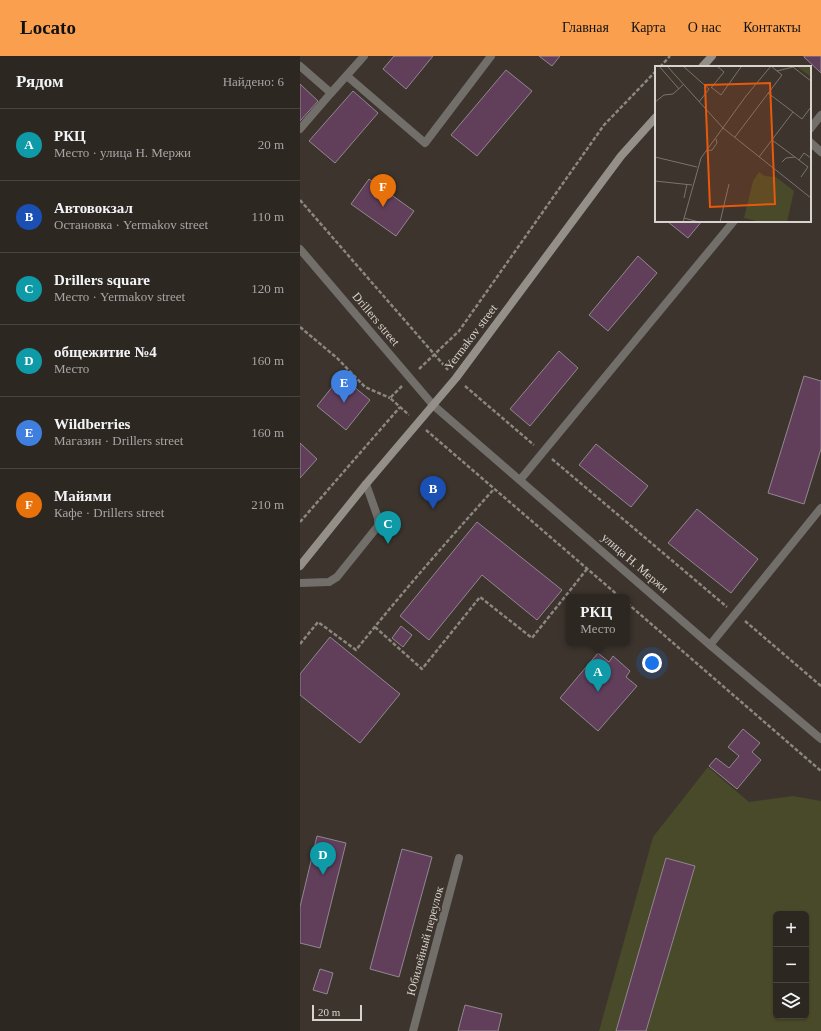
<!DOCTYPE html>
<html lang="ru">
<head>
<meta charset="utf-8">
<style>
	:root { --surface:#2d2722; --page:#39332f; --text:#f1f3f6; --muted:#a7a5a5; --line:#484440; --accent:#fa9f4e }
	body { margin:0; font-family:"Times New Roman",serif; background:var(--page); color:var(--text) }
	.controls { position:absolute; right:12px; bottom:12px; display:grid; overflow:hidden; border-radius:6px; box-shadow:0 1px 3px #0004 }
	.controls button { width:36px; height:36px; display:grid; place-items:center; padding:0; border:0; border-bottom:1px solid var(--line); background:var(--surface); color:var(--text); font:20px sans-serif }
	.scale { position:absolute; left:12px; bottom:10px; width:50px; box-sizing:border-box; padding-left:4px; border:2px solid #d8d3ce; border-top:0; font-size:11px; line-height:14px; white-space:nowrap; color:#d8d3ce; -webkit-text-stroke:3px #3c342d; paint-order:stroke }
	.you { position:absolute; left:352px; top:607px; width:14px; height:14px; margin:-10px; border:3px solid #fff; border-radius:50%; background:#1a73e8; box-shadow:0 0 0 6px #1a73e833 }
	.badge { display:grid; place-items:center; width:26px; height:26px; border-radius:50%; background:var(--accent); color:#fff; font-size:13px; font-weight:700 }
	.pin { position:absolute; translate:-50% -33px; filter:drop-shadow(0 1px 2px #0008) }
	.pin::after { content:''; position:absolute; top:21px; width:14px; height:12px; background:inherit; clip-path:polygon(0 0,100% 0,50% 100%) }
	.popup { position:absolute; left:266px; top:538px; width:64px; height:52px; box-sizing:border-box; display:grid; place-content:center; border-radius:6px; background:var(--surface); filter:drop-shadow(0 1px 3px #0005); font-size:13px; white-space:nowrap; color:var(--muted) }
	.popup b { font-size:15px; color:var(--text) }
	.popup::after { content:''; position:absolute; left:50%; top:100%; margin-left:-8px; border:8px solid transparent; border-top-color:var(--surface) }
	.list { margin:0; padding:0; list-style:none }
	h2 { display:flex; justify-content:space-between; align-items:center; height:52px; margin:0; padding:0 16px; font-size:17px }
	h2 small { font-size:13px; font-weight:400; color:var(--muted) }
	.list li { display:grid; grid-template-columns:26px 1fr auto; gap:12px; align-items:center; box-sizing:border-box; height:72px; padding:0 16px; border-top:1px solid var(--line) }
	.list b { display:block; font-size:15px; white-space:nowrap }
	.list p { margin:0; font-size:13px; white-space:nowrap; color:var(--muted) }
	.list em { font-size:13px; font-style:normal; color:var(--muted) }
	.icon { flex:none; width:22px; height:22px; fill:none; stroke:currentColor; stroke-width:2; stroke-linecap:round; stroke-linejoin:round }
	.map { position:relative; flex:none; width:521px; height:975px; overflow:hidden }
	header { display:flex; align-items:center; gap:24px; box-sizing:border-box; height:56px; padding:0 20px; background:var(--accent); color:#111 }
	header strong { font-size:19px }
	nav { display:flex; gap:22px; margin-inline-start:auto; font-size:14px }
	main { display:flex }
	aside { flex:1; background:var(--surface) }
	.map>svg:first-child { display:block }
</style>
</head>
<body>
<header>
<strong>Locato</strong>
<nav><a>Главная</a><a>Карта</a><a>О нас</a><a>Контакты</a></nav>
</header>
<main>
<aside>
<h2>Рядом<small>Найдено: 6</small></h2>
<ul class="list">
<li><span class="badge" style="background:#0f9aa8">A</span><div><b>РКЦ</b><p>Место · улица Н. Мержи</p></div><em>20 m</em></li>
<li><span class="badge" style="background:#1a4fb4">B</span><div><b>Автовокзал</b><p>Остановка · Yermakov street</p></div><em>110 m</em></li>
<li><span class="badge" style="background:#0f9aa8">C</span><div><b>Drillers square</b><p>Место · Yermakov street</p></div><em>120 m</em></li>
<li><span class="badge" style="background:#0f9aa8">D</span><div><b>общежитие №4</b><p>Место</p></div><em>160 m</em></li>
<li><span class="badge" style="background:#3f7fe0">E</span><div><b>Wildberries</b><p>Магазин · Drillers street</p></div><em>160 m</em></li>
<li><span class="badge" style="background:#e8710a">F</span><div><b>Майями</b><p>Кафе · Drillers street</p></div><em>210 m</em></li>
</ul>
</aside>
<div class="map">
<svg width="521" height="975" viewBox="0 0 521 975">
	<rect width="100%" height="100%" fill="#3c342d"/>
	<path fill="#494a29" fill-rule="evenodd" d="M408,711L449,746L493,740L521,745V975H299L353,781ZM476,858H506V960H476Z"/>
	<g fill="#613f5b" stroke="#91878f">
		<path d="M94,0H133L106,33L83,13Z"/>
		<path d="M239,0H260L252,10Z"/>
		<path d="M504,0H521V17L504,1Z"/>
		<path d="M206,14L232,35L177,100L151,79Z"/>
		<path d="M0,28L18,45L0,65Z"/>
		<path d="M53,35L78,57L35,107L9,85Z"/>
		<path d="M69,123L114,155L96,180L51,148Z"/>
		<path d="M369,165H402L388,182L368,166Z"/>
		<path d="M338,200L357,217L308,275L289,259Z"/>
		<path d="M259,295L278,312L230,370L210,353Z"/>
		<path d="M41,320L70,344L46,374L17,350Z"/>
		<path d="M504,320L521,325V393L504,448L468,437Z"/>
		<path d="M0,387L17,403L0,422Z"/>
		<path d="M296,388L348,430L331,451L279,409Z"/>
		<path d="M397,453L458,503L431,537L368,487Z"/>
		<path d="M177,466L262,534L237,564L182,519L129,584L100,560Z"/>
		<path d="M101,570L112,579L103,591L92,582Z"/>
		<path d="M30,581L100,638L60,687L0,639V618Z"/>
		<path d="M298,597L309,606L313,600L330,615L326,621L337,630L298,675L260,642Z"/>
		<path d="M443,673L460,687L452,696L461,704L437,733L409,710L416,702L429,712L439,700L428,691Z"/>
		<path d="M17,780L46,787L20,892L0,887V851Z"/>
		<path d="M102,793L132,801L99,921L70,913Z"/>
		<path d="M366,802L395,810L346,975H316Z"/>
		<path d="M20,913L33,917L27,938L13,934Z"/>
		<path d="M165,949L202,958L198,975H158Z"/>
	</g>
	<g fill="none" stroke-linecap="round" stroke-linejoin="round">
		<g stroke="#8c8680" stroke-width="2.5" stroke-dasharray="4 2" stroke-linecap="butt">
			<path d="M360,11L370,0"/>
			<path d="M0,144L148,314"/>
			<path d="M0,271L37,302L65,331L90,342"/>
			<path d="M119,313L159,275L304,69L356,15"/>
			<path d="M102,330L90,342L109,359"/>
			<path d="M165,330L234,389"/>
			<path d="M126,374L320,541"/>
			<path d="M252,403L427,551"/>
			<path d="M0,466L100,351"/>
			<path d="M327,547L521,715"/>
			<path d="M445,565L521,630"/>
			<path d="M75,571L122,613L180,541L232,582L287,513"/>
			<path d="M0,588L18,566L56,594C101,538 147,485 194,433"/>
		</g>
		<g stroke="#726f6b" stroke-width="8">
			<path d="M0,10L31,37L0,73"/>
			<path d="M47,20L125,87L191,0"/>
			<path d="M31,37L64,0"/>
			<path d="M510,73L521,59"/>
			<path d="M510,86L521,96"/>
			<path d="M220,424L434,165"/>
			<path d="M0,527L29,526L37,521L78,470V462L66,428"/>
			<path d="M410,589L521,452"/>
			<path d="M113,975L159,802"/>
		</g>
		<path stroke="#726f6b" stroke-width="8" d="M0,193L133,349L410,589L521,683"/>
		<g stroke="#948f88" stroke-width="8">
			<path d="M402,11L412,0"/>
			<path d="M0,510L66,428L156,322L321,100L356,61"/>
		</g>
	</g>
	<g text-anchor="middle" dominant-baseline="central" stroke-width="3.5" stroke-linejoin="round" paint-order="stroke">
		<g font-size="12" fill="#d8d3ce" stroke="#3c342d">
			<text transform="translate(76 263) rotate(50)">Drillers street</text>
			<text transform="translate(171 281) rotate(-53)">Yermakov street</text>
			<text transform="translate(335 507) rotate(41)">улица Н. Мержи</text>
			<text transform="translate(125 885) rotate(-75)">Юбилейный переулок</text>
		</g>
	</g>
	<g transform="translate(355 10)">
		<rect width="156" height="156" fill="#3c342d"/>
		<path d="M141,0H156V11ZM104,106L110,110L121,111L139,125L132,156H106L89,152L98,115Z" fill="#494a29"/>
		<path fill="none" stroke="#7a746d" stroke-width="1" d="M4,0L24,23M12,0L68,62L156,132M28,0L54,23L44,36M116,0L122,5L138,1L156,15M56,21L66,29L86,1M56,22L69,6L62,0M0,36L9,29L18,28L29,18M138,46L147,53L156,41M80,71L127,9L122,5M117,74L144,94L149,87L156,92M51,85L57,84L62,77L61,73M0,91L42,101M104,91L138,46L113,27M144,94L153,101L146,111M127,96L131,92L140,91M0,115L37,119M29,132L32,118M29,152L44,156M28,156L46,92L91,30L116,0M65,156L74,118"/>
		<path fill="#e8590c" fill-opacity="0.15" stroke="#e8590c" stroke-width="2" d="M115,17L120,138L55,141L50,19Z"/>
		<rect width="156" height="156" fill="none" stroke="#d8d3ce" stroke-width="2"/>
	</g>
</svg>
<div class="controls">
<button>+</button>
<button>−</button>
<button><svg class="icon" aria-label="layers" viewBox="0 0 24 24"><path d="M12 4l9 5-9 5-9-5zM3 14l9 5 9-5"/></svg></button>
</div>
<div class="scale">20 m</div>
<div class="you"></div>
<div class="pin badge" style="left:298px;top:636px;background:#0f9aa8">A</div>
<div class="popup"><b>РКЦ</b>Место</div>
<div class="pin badge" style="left:133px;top:453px;background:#1a4fb4">B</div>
<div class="pin badge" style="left:88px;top:488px;background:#0f9aa8">C</div>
<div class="pin badge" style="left:23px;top:819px;background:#0f9aa8">D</div>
<div class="pin badge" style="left:44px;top:347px;background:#3f7fe0">E</div>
<div class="pin badge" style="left:83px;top:151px;background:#e8710a">F</div>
</div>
</main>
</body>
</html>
